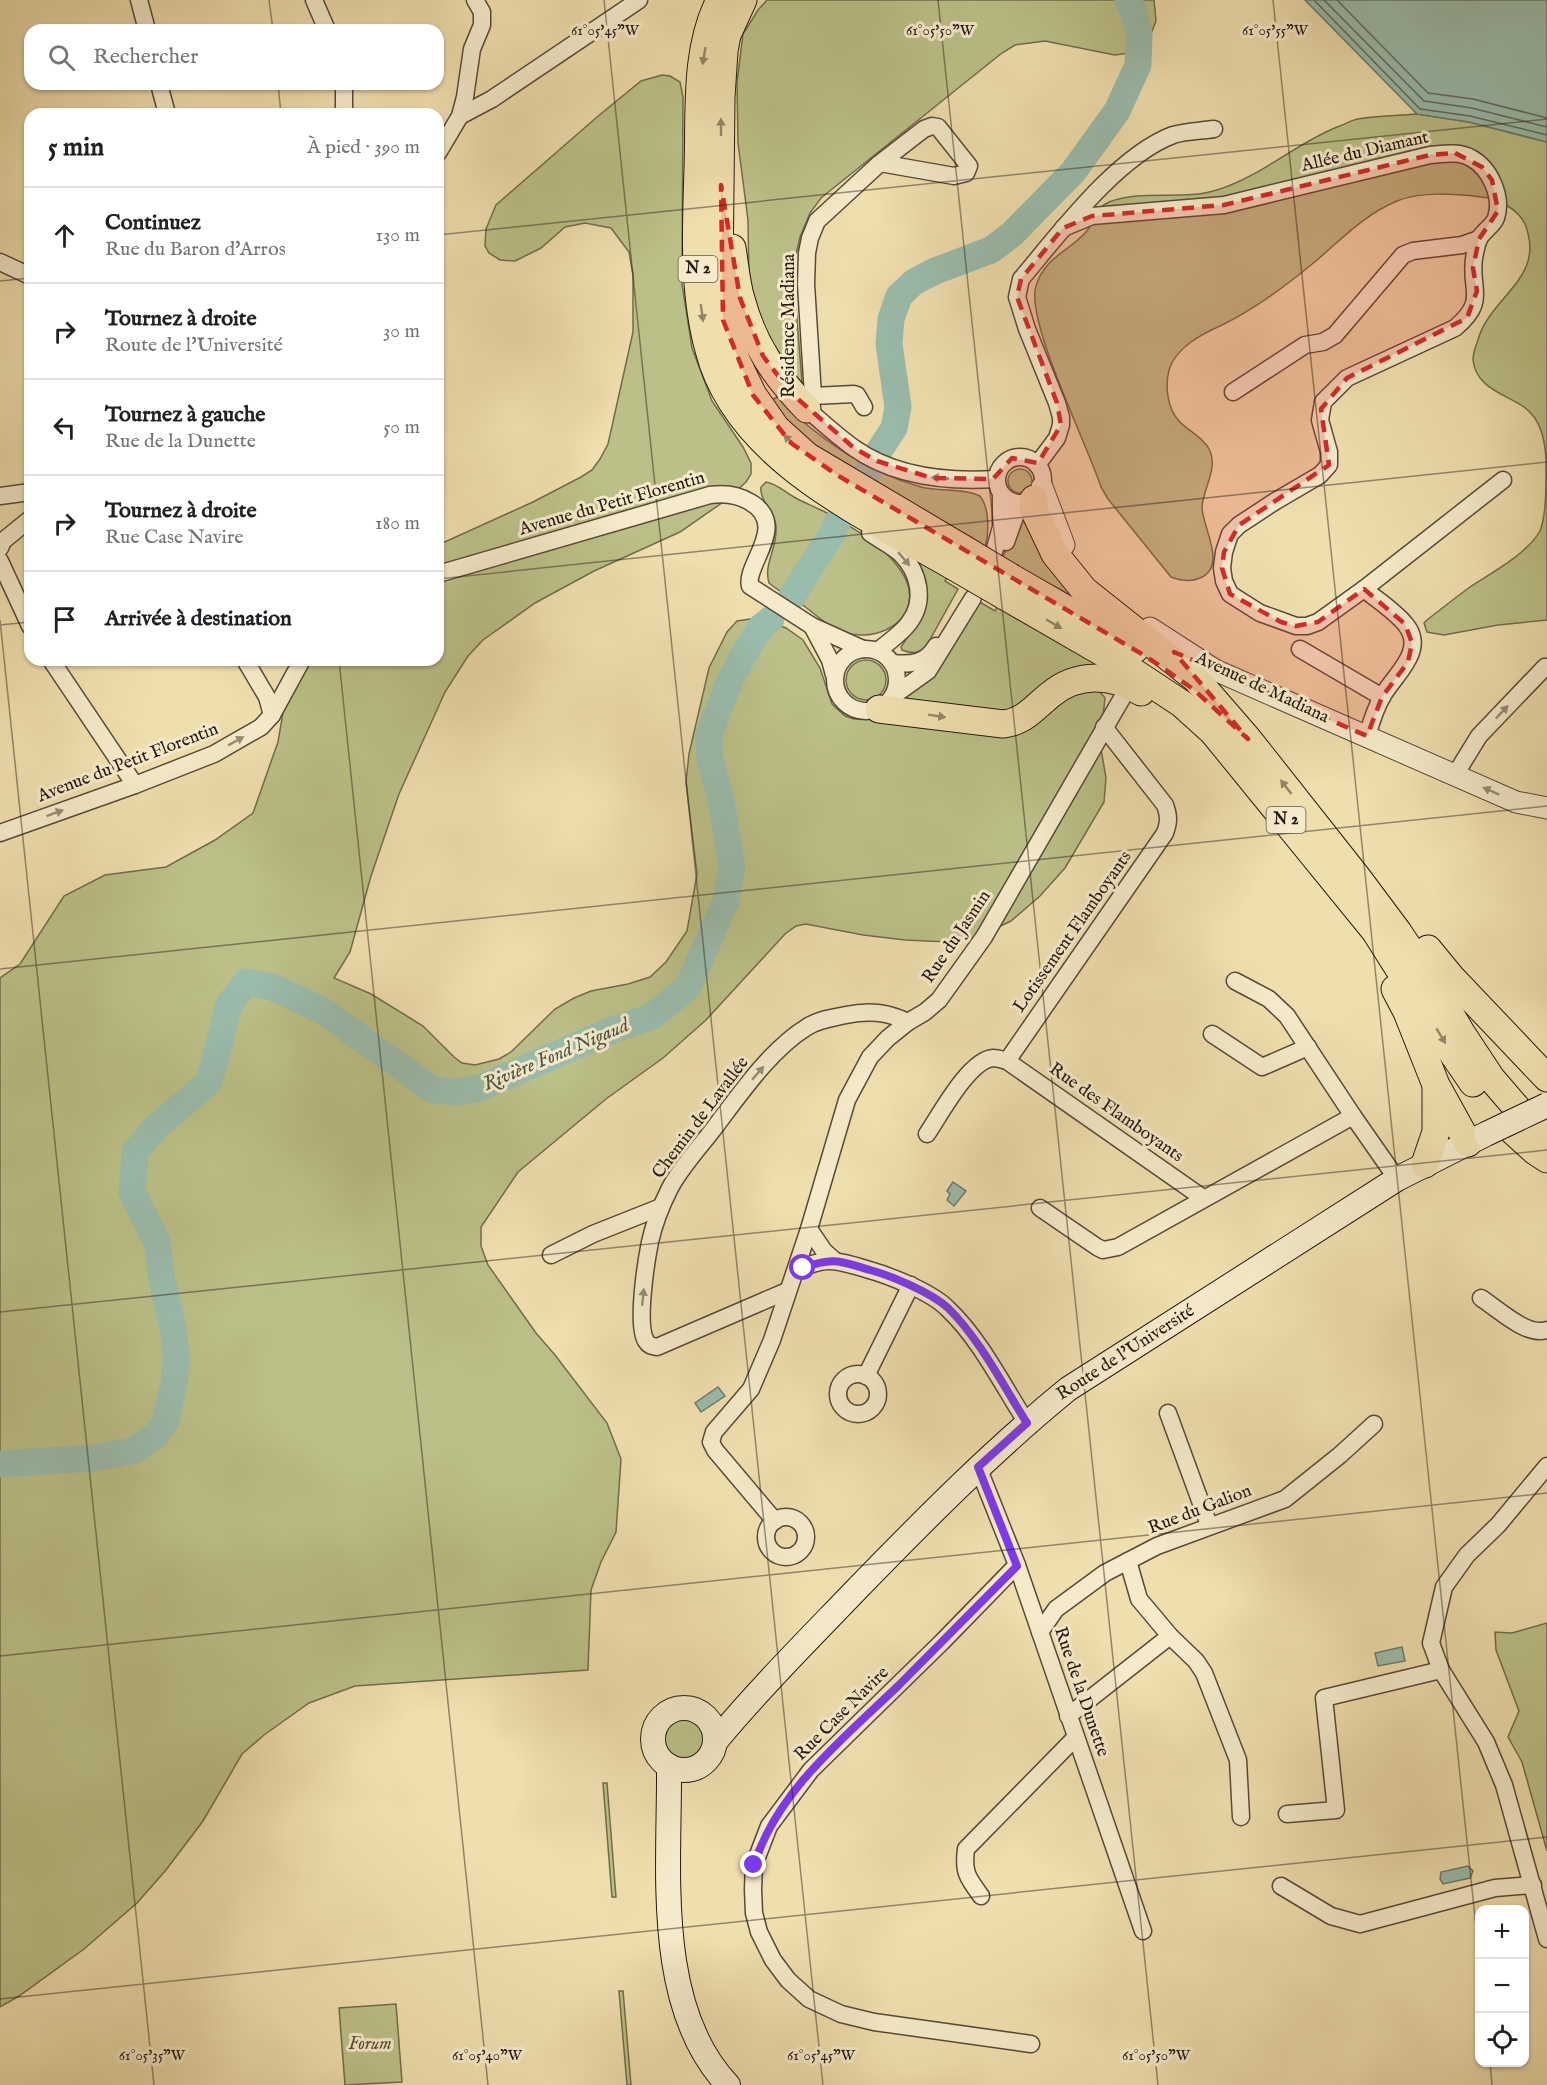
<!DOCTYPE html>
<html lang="fr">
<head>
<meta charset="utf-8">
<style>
	:root { --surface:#fff; --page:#f2f2f2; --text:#202124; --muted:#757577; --line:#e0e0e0 }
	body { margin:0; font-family:"IM FELL English",serif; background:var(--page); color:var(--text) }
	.controls { position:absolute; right:18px; bottom:18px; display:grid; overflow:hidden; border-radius:12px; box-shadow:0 2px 4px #0004 }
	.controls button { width:54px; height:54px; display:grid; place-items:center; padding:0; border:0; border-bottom:2px solid var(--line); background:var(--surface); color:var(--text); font:30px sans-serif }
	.stop { position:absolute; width:18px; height:18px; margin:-14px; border:4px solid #7c3aed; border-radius:50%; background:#fff }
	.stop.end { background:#7c3aed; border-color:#fff; box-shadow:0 2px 6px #0008 }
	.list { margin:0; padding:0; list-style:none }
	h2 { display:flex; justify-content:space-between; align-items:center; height:78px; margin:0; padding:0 24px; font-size:26px }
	h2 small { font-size:20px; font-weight:400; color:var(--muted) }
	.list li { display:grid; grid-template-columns:39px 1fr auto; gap:18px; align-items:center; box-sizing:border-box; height:96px; padding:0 24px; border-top:2px solid var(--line) }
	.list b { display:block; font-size:22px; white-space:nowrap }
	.list p { margin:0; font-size:20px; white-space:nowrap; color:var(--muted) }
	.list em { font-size:20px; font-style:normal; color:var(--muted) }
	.icon { flex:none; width:33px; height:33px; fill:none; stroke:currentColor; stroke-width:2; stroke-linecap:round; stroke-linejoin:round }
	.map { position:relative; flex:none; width:1547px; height:2085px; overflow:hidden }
	.search { position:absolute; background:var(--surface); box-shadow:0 2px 4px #0004; left:24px; top:24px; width:420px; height:66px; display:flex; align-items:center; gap:15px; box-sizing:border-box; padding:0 21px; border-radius:18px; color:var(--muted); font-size:22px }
	.panel { position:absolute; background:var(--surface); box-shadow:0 2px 4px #0004; left:24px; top:108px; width:420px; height:558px; border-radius:18px }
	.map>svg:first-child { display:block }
</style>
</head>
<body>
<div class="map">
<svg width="1547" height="2085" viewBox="0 0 1547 2085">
	<rect width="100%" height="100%" fill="#efdeae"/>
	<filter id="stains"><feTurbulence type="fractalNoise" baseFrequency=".00333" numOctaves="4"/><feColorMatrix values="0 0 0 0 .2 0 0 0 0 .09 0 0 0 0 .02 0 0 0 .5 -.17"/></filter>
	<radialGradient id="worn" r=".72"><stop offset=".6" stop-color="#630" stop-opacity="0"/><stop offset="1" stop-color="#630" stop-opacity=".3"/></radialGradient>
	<g fill="#bcc088" stroke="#706c4c" stroke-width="1.5">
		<path d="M767,0H1154L1156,21L1150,36L1135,52L1115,55L1045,41L1015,45L1002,53L821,198L810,213L800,237L793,269L803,394L761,332L749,285L748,220L738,143L737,82L743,34L758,10Z"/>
		<path d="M662,75L670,76L680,82L683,97L682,284L692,348L712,401L743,447L751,463V474L746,482L729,498L680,532L594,571L535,603L483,640L468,656L445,692L399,794L371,876L350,952L334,978L371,994L423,1026L454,1057L462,1063L475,1065L499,1059L511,1052L555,1009L574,998L591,991L628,984L650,977L666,962L687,931L697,874L686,782L689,754L709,668L727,632L737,621L750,619L763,620L786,628L803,640L820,668L832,704L845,716L854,719L890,718L964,730L1076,691H1099L1105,698L1100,743L1106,778L1104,802L1065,868L1040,896L1011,921L977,937L950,942L905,940L863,935L806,924L796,926L785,934L706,1020L663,1058L606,1099L518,1172L481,1227V1246L488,1265L536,1333L555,1355L607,1423L621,1459L616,1532L601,1562L591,1590L588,1670L355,1686L309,1703L264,1735L242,1754L203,1821L166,1870L137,1903L84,1949L19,1996L0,2007V978L20,964L64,896L105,875L166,867L215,840L253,813L278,742L292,660H438V545L533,502L581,477L592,470L600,459L608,444L633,332V275L629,252L611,228L585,223L565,227L541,248L515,261L500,260L489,253L485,246L486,229L496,205L597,117L641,81Z"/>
		<path d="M1417,114L1469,122L1547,142V620L1498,625L1444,635L1427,632L1424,623L1427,620C1441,609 1455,598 1470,587C1491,573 1527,554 1540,531C1547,513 1546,480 1546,460C1545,440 1541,419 1524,407C1505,394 1476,388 1473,360C1473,355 1475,348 1477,343C1489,295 1547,280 1525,224C1518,209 1497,198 1481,197C1455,194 1422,191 1397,201C1363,215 1339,242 1311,265C1283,288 1255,309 1222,325C1202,334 1176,347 1169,370C1165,386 1167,408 1179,421C1188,431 1203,437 1209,449C1219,468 1203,488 1202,507C1202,527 1228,566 1200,578C1191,582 1179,580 1171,577L1108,499L1101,487C1088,446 1025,320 1036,286C1045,257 1068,252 1085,233C1095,223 1094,208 1109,202C1143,189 1182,201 1217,190C1260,177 1295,144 1337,127C1344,125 1351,120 1358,119C1377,115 1398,116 1417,114Z"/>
		<path d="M777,397C816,437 866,472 921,487C940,492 963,488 980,496C990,509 989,534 985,548L862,480L796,432L770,401Z"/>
		<circle cx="1020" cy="481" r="12"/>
		<path d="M766,482C777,484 784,491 794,497C804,503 816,507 827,513C853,528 881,543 899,568C930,609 888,644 846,633C829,628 814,613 800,603C789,596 778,591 769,583C763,564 778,548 776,526C775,512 759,500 761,487Z"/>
		<path d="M1023,518H1027L1094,608L1002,558Z"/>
		<path d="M904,551L948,575L945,581L958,589L927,645C919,654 912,654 902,650L901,647L917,623Z"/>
		<path d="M978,601L995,611L998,605L1113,669L1008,713L902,706L903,697Z"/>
		<circle cx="866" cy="680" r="20"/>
		<path d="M1547,1623V1851L1522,1762L1508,1737L1519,1711L1496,1650L1495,1632L1512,1633Z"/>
		<circle cx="684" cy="1739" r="25"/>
		<path d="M603,1783H607L616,1897H612Z"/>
		<path d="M619,1991H623L631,2085H627Z"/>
		<path d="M396,2004L402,2082L345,2085L339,2008Z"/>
	</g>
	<g fill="#9abcac" stroke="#6b7b6e" stroke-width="1.5">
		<path d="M1305,0H1547V142L1469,122L1417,114Z"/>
		<path d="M953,1182L966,1191L954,1206L947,1200L950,1194L947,1191Z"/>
		<path d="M718,1387L725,1396L701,1412L695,1403Z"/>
		<path d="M1402,1647L1405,1661L1378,1666L1375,1653Z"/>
		<path d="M1468,1866L1473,1871L1470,1878L1443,1884L1440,1879L1441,1872Z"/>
	</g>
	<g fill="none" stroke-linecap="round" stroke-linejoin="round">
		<g stroke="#5f6a5e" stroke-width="1.5">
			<path d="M1314,0L1420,109L1470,116L1547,135"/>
			<path d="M1324,0L1424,101L1472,108L1547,127"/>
			<path d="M1337,0L1428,93L1473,99L1547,118"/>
		</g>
		<g stroke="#9abcac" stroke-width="27">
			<path d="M879,451L894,428L898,407L889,344L891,319L899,296L914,282L935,271L991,250L1012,234L1073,172L1117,111L1138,65L1139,34L1133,10L1128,0"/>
			<path d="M865,476L871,467"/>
			<path d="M791,598L830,537L838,521"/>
			<path d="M0,1464L93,1458L133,1451L155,1436L166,1420L174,1384L176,1356L173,1328L162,1281L157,1242L132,1192L135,1152L156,1127L209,1082L229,1005L246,982L272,987L323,1011L433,1090L457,1092L480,1088L612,1030L651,1017L688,987L726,901L732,867L720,795L710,760L709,735L727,687L741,659L761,627L771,619"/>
		</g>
		<defs>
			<g id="minor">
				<path d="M139,0L147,30"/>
				<path d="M314,0L327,30"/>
				<path d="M159,84L167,114"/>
				<path d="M344,84V114"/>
				<path d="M460,116L492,99L639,0"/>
				<path d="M438,153L460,116L465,97L472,49L482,25V12L475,0"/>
				<path d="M880,163L954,176L966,173L969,166L938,127L932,126L924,129L880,163L817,221L810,238L807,253L806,284L813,396L807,409C822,422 837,436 854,448C895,477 947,482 996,479"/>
				<path d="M1063,228L1092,216L1224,205L1430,155C1443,154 1459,151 1471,158C1490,168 1503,197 1496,218C1493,226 1483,231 1479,239C1477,243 1476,249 1475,253C1467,288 1490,299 1455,328L1347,378L1323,402L1320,420L1329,452V465L1320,475L1274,502L1239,525L1230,534L1224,552L1222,568L1224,581L1230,594L1260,613L1296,626H1307L1318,622L1364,589L1503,480"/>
				<path d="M0,262L30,276"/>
				<path d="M1233,392L1305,345L1323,342L1335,335L1403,255L1413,251L1462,245L1479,239"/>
				<path d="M813,396L854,394L857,395L864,407"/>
				<circle cx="1020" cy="480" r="23"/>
				<path d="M1037,465L1057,438L1061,425V417L1057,403L1027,329L1017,297L1021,279C1059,234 1117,156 1173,135C1185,131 1201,131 1214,129"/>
				<path d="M0,496L30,492"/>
				<path d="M870,533C880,540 892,546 901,554C919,572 926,601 909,623C901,634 888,642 878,651"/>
				<path d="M1006,542L1016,514L1024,503"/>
				<path d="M0,548L3,541L30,519"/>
				<path d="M994,552L1001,527V494"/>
				<path d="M0,561L30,626"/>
				<path d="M438,574L710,495C724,493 737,494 750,502C790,525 744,565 750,586L812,626L863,649"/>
				<path d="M1364,589C1377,600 1395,611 1406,625C1427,651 1393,676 1382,697C1375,709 1371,723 1367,736"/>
				<path d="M812,626L830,660L834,675"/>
				<circle cx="866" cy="680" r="31"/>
				<path d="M1300,649L1382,697"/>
				<path d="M51,660L135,785"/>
				<path d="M245,660L267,697L272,715"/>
				<path d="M893,663C912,665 926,663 936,646"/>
				<path d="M893,696L928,671L973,598"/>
				<path d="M1455,775L1479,736L1545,667L1547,668"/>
				<path d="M0,833L135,785L214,754L261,727L272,715L302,660"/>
				<path d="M1235,981L1269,999L1287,1016L1353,1116"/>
				<path d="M1212,1034L1262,1067L1308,1047"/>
				<path d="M1007,1061L1165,833C1169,822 1169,816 1165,805L1104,727"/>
				<path d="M927,1134C940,1115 969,1060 993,1058C998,1058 1003,1060 1007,1061L1203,1198"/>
				<path d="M1040,1208L1097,1247L1103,1250L1118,1247L1353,1116L1397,1179"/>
				<path d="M809,1229L824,1251L834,1260"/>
				<path d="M551,1255L593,1234L661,1207"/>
				<path d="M795,1272C823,1256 836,1260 866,1269C888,1275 932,1292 948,1309C980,1339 1003,1386 1027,1423"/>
				<path d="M787,1291L657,1347C652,1346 649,1346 646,1341C636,1325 646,1262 650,1242C654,1224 661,1206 669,1190C679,1169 700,1147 715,1127C740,1094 771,1049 807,1027C819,1019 833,1018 846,1015C869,1010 887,1012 908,1022"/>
				<path d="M1481,1298C1498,1309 1527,1337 1547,1330"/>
				<circle cx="858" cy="1394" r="20"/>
				<path d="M866,1376L911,1285"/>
				<path d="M1168,1413L1209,1525"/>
				<path d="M1547,1466L1498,1525L1467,1555L1444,1587L1431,1643L1441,1670L1486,1742L1504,1785L1547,1939"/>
				<path d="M978,1467L1017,1565L1143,1931"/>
				<circle cx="786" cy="1537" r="20"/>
				<path d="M775,1521L715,1450L711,1442L714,1432L751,1389L772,1340L809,1229L847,1100L870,1057L888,1038L908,1022L925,1012L939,1000L984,937L1125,693"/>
				<path d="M1128,1561L1139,1599L1170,1636"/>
				<path d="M1017,1565L942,1642L811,1770L769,1826L754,1865L753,1889L754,1913L759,1932L773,1960L788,1980L809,1999L841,2014L874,2022L1031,2044"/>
				<path d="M1040,1632L1056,1609L1105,1573L1157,1546L1285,1499L1340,1455L1374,1424"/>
				<path d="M1068,1716L1170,1636L1196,1661L1204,1673L1238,1760L1241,1817"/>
				<path d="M1287,1814L1336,1810L1324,1698L1441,1670"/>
				<path d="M1281,1886L1331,1916L1360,1924L1495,1888L1533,1885"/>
				<path d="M981,1896C967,1877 963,1872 966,1849L1076,1737"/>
			</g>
			<g id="tertiary">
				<path d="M1042,487L1064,545"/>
				<path d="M1150,628L1215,670L1516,802L1547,808"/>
			</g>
			<g id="secondary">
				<circle cx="684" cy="1739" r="31"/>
				<path d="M715,1742C759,1689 807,1641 854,1592C923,1521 992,1451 1068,1389L1397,1179L1484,1135"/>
				<path d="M669,1766C670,1867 653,2006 728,2085"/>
			</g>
			<g id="primary">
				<path d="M720,0C694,50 700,114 698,169C696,229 693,292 709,350C737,459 863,514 953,566"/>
				<path d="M743,0L727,35L724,51L721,97L719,281L723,320L736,360L753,395L776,428L807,456L962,548"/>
				<path d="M732,248C735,265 736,283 741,299C753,344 775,376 807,409"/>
				<path d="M1034,499L1033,508L1055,554L1084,590L1196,679L1248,739L1357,877L1398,932L1432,983L1462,1034L1491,1078L1516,1107"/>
				<path d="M1012,578L1135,649"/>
				<path d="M1003,595L1114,659L1182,704L1213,732L1375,931L1451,1051L1473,1083"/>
				<path d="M879,709L1003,724C1024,722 1034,708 1050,695C1077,672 1112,674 1141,692"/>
				<path d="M1428,949L1451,977L1547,1078"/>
				<path d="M1395,989L1407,1012L1436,1085L1468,1143"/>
				<path d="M1533,1124L1547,1135"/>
				<path d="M1514,1132L1535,1151L1547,1159"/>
				<path d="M1425,1164L1436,1132V1089"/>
			</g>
		</defs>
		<use href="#minor" stroke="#574a38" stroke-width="19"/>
		<use href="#tertiary" stroke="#574a38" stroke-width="23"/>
		<use href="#secondary" stroke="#241910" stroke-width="26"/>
		<use href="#primary" stroke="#241910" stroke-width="29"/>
		<use href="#minor" stroke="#f5eaca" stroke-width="16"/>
		<use href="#tertiary" stroke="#f5eaca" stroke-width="21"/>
		<use href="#secondary" stroke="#f5eaca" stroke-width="24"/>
		<use href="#primary" stroke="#efdeae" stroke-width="27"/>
		<defs>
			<path id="secondary-bridge" d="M1486,1134L1547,1105"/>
			<g id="primary-bridge">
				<path d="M962,548L1012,578"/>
				<path d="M953,566L1003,595"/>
			</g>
		</defs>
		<use href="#secondary-bridge" stroke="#241910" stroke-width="26" stroke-linecap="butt"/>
		<use href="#primary-bridge" stroke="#241910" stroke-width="29" stroke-linecap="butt"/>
		<use href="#secondary-bridge" stroke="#f5eaca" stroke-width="24"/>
		<use href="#primary-bridge" stroke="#efdeae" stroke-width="27"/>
	</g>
	<defs><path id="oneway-solid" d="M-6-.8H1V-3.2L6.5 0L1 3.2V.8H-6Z" transform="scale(1.5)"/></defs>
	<g fill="#948567">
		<use href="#oneway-solid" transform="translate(704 56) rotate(100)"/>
		<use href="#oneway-solid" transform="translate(721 127) rotate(-90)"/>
		<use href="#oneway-solid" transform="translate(702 313) rotate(82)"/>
		<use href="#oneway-solid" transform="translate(790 441) rotate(-137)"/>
		<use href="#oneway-solid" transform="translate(1054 624) rotate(30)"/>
		<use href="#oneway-solid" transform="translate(937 716) rotate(9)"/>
		<use href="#oneway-solid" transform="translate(1286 787) rotate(-128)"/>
		<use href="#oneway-solid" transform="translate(1441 1036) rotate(59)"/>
	</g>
	<g fill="#978c76">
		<use href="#oneway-solid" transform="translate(940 478) rotate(-175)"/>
		<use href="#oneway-solid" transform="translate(904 559) rotate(50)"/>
		<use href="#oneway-solid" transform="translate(1502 712) rotate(-46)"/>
		<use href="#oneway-solid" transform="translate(236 741) rotate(-29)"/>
		<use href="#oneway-solid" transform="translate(1491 791) rotate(-156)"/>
		<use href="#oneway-solid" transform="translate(55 813) rotate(-20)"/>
		<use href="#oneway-solid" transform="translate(758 1073) rotate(-49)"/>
		<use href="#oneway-solid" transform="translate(643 1297) rotate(-84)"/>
	</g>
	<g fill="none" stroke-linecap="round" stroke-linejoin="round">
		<path stroke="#7c3aed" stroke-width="8" d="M754,1865C777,1791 844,1738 898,1686C938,1646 977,1606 1017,1566L978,1467L1027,1423C1004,1387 979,1338 948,1308C932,1293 892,1276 870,1270C840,1261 833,1257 803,1268"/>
	</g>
	<path fill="#d62828" fill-opacity="0.2" stroke="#d62828" stroke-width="4.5" stroke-dasharray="12 8" stroke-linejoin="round" d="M1455,153L1482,167L1492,180L1498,211L1479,239L1473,268L1477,291L1467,318L1347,378L1321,409L1329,465L1239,525L1224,552L1222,568L1230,594L1281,622L1296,626L1318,622L1364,589L1405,624L1412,643L1408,662L1382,697L1367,736L1174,652L1248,739L1193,689L1147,657L837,475L791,443L753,395L723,320L721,185L740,298L763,356L791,393L854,448L877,461L932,478L993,479L1012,458L1038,463L1061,425L1057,403L1017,297L1021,279L1063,228L1092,216L1224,205L1430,155Z"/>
	<path fill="none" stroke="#241910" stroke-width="1.5" stroke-opacity="0.45" d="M269,0L273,30M604,0L823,2085M938,0L1158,2085M1273,0L1480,1965M278,84L281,114M438,235L1547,119M0,281L30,278M438,579L1547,462M0,620L154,2085M0,625L30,622M339,660L488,2085M0,969L1547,806M0,1312L1547,1150M0,1656L1547,1493M0,1999L1547,1837M1490,2062L1492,2085"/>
	<g text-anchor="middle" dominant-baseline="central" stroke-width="6" stroke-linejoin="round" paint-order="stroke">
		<g fill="#f5eaca" stroke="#635848" stroke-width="1.5">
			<rect x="678.5" y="256" width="39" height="26" rx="4.5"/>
			<rect x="1266.5" y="807" width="39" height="26" rx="4.5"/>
		</g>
		<g font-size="16" font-weight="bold" fill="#241910">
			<text x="698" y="269">N 2</text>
			<text x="1286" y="820">N 2</text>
		</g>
		<g font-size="18" fill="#241910" stroke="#f5eaca">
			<text transform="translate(1365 152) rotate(-13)">Allée du Diamant</text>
			<text transform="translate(789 326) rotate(-90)">Résidence Madiana</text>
			<text transform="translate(612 504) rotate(-16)">Avenue du Petit Florentin</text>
			<text transform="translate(1262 688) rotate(25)">Avenue de Madiana</text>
			<text transform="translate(128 763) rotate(-21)">Avenue du Petit Florentin</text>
			<text transform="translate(1073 932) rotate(-55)">Lotissement Flamboyants</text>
			<text transform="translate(957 937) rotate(-56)">Rue du Jasmin</text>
			<text transform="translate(1116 1113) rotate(35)">Rue des Flamboyants</text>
			<text transform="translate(701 1118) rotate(-53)">Chemin de Lavallée</text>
			<text transform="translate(1126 1353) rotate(-33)">Route de l'Université</text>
			<text transform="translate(1200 1510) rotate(-21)">Rue du Galion</text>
			<text transform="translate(1081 1692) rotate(71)">Rue de la Dunette</text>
			<text transform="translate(842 1714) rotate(-45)">Rue Case Navire</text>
		</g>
		<g font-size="18" font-style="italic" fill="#524b34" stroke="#f5eaca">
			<text x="370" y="2044">Forum</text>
		</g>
		<g font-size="20" font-style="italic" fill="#4d5247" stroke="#f5eaca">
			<text transform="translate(556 1055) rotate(-23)">Rivière Fond Nigaud</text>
		</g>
	</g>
	<g font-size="15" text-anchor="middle" fill="#241910" stroke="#f5eaca" stroke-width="6" stroke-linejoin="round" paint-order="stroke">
		<text x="605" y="35">61°05'45"W</text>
		<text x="940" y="35">61°05'50"W</text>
		<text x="1275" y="35">61°05'55"W</text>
		<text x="152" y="2060">61°05'35"W</text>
		<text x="487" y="2060">61°05'40"W</text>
		<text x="821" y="2060">61°05'45"W</text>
		<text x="1156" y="2060">61°05'50"W</text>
	</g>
	<rect width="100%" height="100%" filter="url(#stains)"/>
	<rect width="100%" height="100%" fill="url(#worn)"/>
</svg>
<div class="controls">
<button>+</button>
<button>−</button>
<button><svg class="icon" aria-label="locate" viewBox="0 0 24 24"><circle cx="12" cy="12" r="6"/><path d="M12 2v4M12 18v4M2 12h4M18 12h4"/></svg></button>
</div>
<div class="stop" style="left:803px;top:1268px"></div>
<div class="stop end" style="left:754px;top:1865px"></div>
<div class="search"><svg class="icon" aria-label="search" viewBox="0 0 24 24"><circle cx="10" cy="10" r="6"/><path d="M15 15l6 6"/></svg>Rechercher</div>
<section class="panel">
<h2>5 min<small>À pied · 390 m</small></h2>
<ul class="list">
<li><svg class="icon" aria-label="ahead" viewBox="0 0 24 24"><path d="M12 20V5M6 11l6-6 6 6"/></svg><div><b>Continuez</b><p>Rue du Baron d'Arros</p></div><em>130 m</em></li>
<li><svg class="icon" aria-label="right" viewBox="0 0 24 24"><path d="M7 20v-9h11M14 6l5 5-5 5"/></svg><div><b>Tournez à droite</b><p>Route de l'Université</p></div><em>30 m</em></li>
<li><svg class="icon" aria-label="left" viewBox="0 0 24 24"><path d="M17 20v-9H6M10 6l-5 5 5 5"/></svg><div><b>Tournez à gauche</b><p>Rue de la Dunette</p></div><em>50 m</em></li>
<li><svg class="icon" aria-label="right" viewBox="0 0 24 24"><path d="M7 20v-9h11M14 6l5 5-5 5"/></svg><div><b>Tournez à droite</b><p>Rue Case Navire</p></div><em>180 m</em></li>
<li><svg class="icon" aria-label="arrive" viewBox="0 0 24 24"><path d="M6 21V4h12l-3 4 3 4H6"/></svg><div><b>Arrivée à destination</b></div></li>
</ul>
</section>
</div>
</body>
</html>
